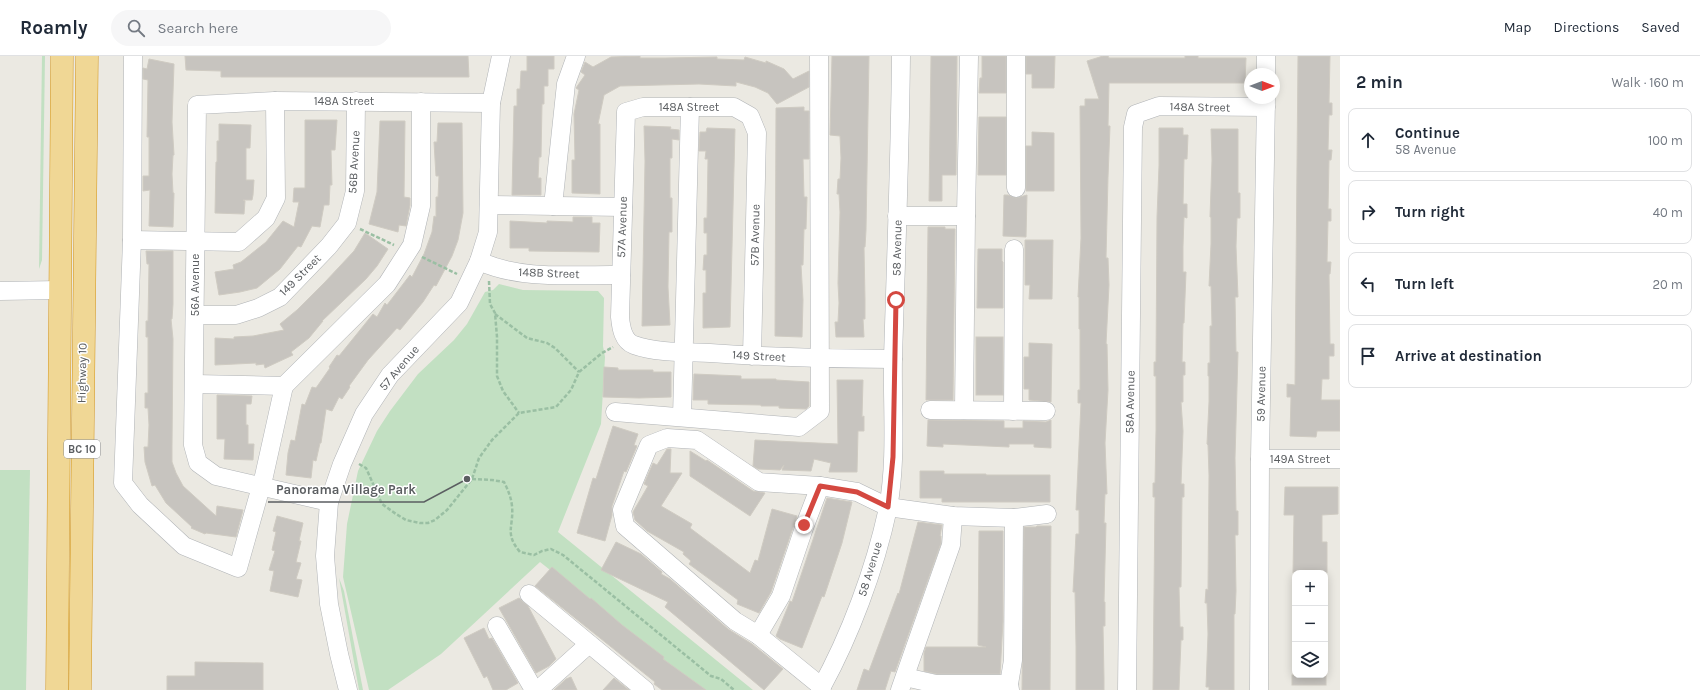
<!DOCTYPE html>
<html lang="en">
<head>
<meta charset="utf-8">
<style>
	:root { --surface:#fff; --page:#f6f6f7; --text:#1f2937; --muted:#747a83; --line:#e0e1e3 }
	body { margin:0; font-family:Karla,sans-serif; background:var(--page); color:var(--text) }
	.controls { position:absolute; right:12px; bottom:12px; display:grid; overflow:hidden; border-radius:8px; box-shadow:0 2px 10px #0003 }
	.controls button { width:36px; height:36px; display:grid; place-items:center; padding:0; border:0; border-bottom:1px solid var(--line); background:var(--surface); color:var(--text); font:20px sans-serif }
	.compass { position:absolute; left:1244px; top:12px; width:36px; height:36px; border-radius:50%; background:var(--surface); box-shadow:0 2px 10px #0003; rotate:90deg }
	.stop { position:absolute; width:12px; height:12px; margin:-9px; border:3px solid #d44840; border-radius:50%; background:#fff }
	.stop.end { background:#d44840; border-color:#fff; box-shadow:0 1px 4px #0008 }
	.list { margin:0; padding:0; list-style:none }
	h2 { display:flex; justify-content:space-between; align-items:center; height:52px; margin:0; padding:0 16px; font-size:17px }
	h2 small { font-size:13px; font-weight:400; color:var(--muted) }
	.list li { display:grid; grid-template-columns:26px 1fr auto; gap:12px; align-items:center; box-sizing:border-box; height:64px; margin:0 8px 8px; padding:0 8px; border:1px solid var(--line); border-radius:8px }
	.list b { display:block; font-size:15px; white-space:nowrap }
	.list p { margin:0; font-size:13px; white-space:nowrap; color:var(--muted) }
	.list em { font-size:13px; font-style:normal; color:var(--muted) }
	.icon { flex:none; width:22px; height:22px; fill:none; stroke:currentColor; stroke-width:2; stroke-linecap:round; stroke-linejoin:round }
	.map { position:relative; flex:none; width:1340px; height:634px; overflow:hidden }
	header { display:flex; align-items:center; gap:24px; box-sizing:border-box; height:56px; padding:0 20px; background:var(--surface); border-bottom:1px solid var(--line) }
	header strong { font-size:19px }
	nav { display:flex; gap:22px; margin-inline-start:auto; font-size:14px }
	.search { width:280px; height:36px; background:var(--page); display:flex; align-items:center; gap:10px; box-sizing:border-box; padding:0 14px; border-radius:22px; color:var(--muted); font-size:15px }
	main { display:flex }
	aside { flex:1; background:var(--surface) }
	.map>svg:first-child { display:block }
</style>
</head>
<body>
<header>
<strong>Roamly</strong>
<div class="search"><svg class="icon" aria-label="search" viewBox="0 0 24 24"><circle cx="10" cy="10" r="6"/><path d="M15 15l6 6"/></svg>Search here</div>
<nav><a>Map</a><a>Directions</a><a>Saved</a></nav>
</header>
<main>
<div class="map">
<svg width="1340" height="634" viewBox="0 0 1340 634">
	<rect width="100%" height="100%" fill="#ebe9e2"/>
	<g fill="#c2e0c2">
		<path d="M42,0H45L42,204L39,213Z"/>
		<path d="M499,228L523,234L598,235L604,242L603,290L605,301L601,368L558,476L753,634H702L540,506L441,598L388,634H369L343,521L347,468L358,415L377,375L390,355L418,318L454,284L467,268L485,236L493,234Z"/>
		<path d="M0,414H30L26,634H0Z"/>
		<path d="M339,522L344,535L363,634H359Z"/>
	</g>
	<g fill="#c7c4bf" stroke="#cfcbc2">
		<path d="M185,0H468L469,21H221V15L186,14Z"/>
		<path d="M527,0H554V13H548V30H544V48H542L541,101H539L538,122H541V139H512L514,50H517V33H520L521,15H527Z"/>
		<path d="M640,0V2H666L717,1V3L744,4L745,1L766,7V5L784,13L793,23L809,15V31L777,48L768,37L755,31L736,26V30L699,28L620,30L604,39L598,68H600V138L572,137V104H575L574,58L579,34L576,32L585,19L581,16L585,6L593,11L611,1Z"/>
		<path d="M832,0H869L866,174L865,191H864L865,244V263H863L864,281H836L835,266H838L839,247L838,227L840,156L839,138H837L838,123H840L841,102L840,80L830,79Z"/>
		<path d="M931,0H957L956,119H942V145H929Z"/>
		<path d="M982,0H1006V37H979L980,22H982Z"/>
		<path d="M1026,0H1055L1054,32H1032V18H1026Z"/>
		<path d="M1103,0H1108L1109,2H1185V0H1198V2H1246L1245,27H1109L1108,70H1110L1108,121L1106,202H1108L1109,229L1106,288H1107L1108,334L1105,387L1107,438H1105L1104,467H1106L1104,546H1105V570H1103L1104,623V634H1076V590L1075,536H1073L1076,478H1079V454H1076L1081,347H1078V334H1080V273H1079V241H1078L1081,182L1080,50H1085V43H1099L1087,5Z"/>
		<path d="M1298,0H1330L1329,47H1332V59H1329L1328,94H1332L1331,104H1329L1328,153H1331V165H1328L1327,206H1331L1330,218H1329L1330,288H1334V300H1329V323H1322L1321,344H1340V375H1317L1316,381L1290,380L1291,341H1287V328L1295,329Z"/>
		<path d="M149,3L174,8L172,66L174,99H173L172,118L173,137H174L173,171L149,170L150,134L143,135V120H149V81H147L148,24L143,23V12L147,13Z"/>
		<path d="M804,51V55H809V103H803L804,141H807L806,173H804L803,209H801L803,244L802,281L775,280L776,52Z"/>
		<path d="M979,61H1006V119H978Z"/>
		<path d="M305,64H337L335,94H331L332,129H330L329,149H324L320,171L312,170L301,191L298,190L280,213L257,232L240,236L219,239L215,216L234,213L233,209L241,206L266,186L283,165L294,171L299,146H293L294,132H305Z"/>
		<path d="M380,65H405L404,141L410,142V149L406,170L399,169L398,176L369,168L377,136Z"/>
		<path d="M438,67H462L463,157L458,184L452,200L436,230L434,229L423,246L400,274L397,272L368,304L349,330L350,331L342,343L339,341L332,355L326,353L321,387H320L316,405L313,404L311,422L286,419L288,397L291,384L295,385L302,348L305,349L312,331L316,332L330,312L329,311L337,299L339,300L373,258L377,261L385,247L387,249L410,219L412,221L424,198L432,176L434,160L436,161V141H438L439,120H436L434,86H437Z"/>
		<path d="M219,68L251,69L250,92H246V124H254L253,139L252,144H243L245,145L244,158L215,157L216,106H217V85H219Z"/>
		<path d="M644,70L671,71L670,73L679,74V84L672,83V102H670V142H672V176H669L668,231L670,269L642,270L645,105Z"/>
		<path d="M707,72L735,73L730,271L703,272V237H706V214H703L704,199H707V177H704V162H707L708,103H705L706,95H699L700,76H706Z"/>
		<path d="M1159,72H1183V79H1188L1187,103H1184L1183,148H1187V162L1184,161L1183,190V216H1186L1184,267H1183L1182,306H1185V319H1183V346H1181L1183,375L1181,428H1184V441H1182L1181,531H1179L1180,571H1183V584H1181L1179,634H1153L1155,441H1153V427H1155L1156,375V320H1154V306H1156L1157,161L1159,110Z"/>
		<path d="M1211,73H1238V137H1240V162H1237L1236,190L1238,241H1235L1236,296H1238L1235,402L1236,455H1238V479H1235L1236,535L1235,558H1234V634H1209V631H1206L1208,578L1207,547H1205L1206,533L1208,534L1209,419L1208,389L1207,388L1209,346V320H1208V307H1210V270H1212L1211,230H1209L1211,188V161H1210L1212,104Z"/>
		<path d="M1032,76L1054,77V135H1026V90H1032Z"/>
		<path d="M1004,139H1008L1016,142L1027,139L1026,181L1003,180Z"/>
		<path d="M573,161H592V167H600L599,196L529,195V192H510V165L547,167V165L573,166Z"/>
		<path d="M928,171H945V173H955L953,344H926Z"/>
		<path d="M365,177L388,193L377,210L366,223L322,265H323L309,282L291,296L293,299L265,312L264,308L256,309V307L215,309V282L234,283V281L253,280L284,274L280,268L297,254L325,226L354,195Z"/>
		<path d="M1025,184H1053L1052,243H1029L1030,229H1025Z"/>
		<path d="M978,193H1002V205L1003,206V252H977Z"/>
		<path d="M146,195H173V248L172,263H171L173,283L172,389V406L176,417L183,430L216,460L217,450L243,454L236,481L206,477L205,478L191,472L192,471L166,447L155,429L152,430L145,406L144,391H148L149,369L148,352H145V337H148V281H146V265H148L149,208H147Z"/>
		<rect x="976" y="281" width="27" height="58"/>
		<path d="M1029,287L1052,288L1051,346L1029,344V333H1024V301H1029Z"/>
		<path d="M604,311L618,312V314H653V316H671V341L639,342L603,341Z"/>
		<path d="M694,318L741,320V323H776V324L809,326V350L806,353L779,352V350H761V349L708,348V344H693Z"/>
		<path d="M837,324H863L862,361L864,360V375H858L857,416H829L831,407L814,403L811,415L782,414L784,409L780,414L758,413L753,410L755,384L838,388Z"/>
		<path d="M217,339L252,340L251,348H246V369H248V388H254L253,404L224,403L225,383H217Z"/>
		<path d="M928,364L1004,365V372H1023V365L1046,366L1051,364V392L1034,391V388H1009V391L943,388V391L927,390Z"/>
		<path d="M613,370L638,378L634,389L637,390L626,416L624,415L612,450V459L605,485L577,477L593,422L596,423Z"/>
		<path d="M667,393H671L670,417H682L661,450L692,468L690,472L750,517L755,504L758,505L772,453L797,460L771,536L759,557L737,548L738,544L689,508L691,505L683,498L684,496L647,475L635,464L633,456L648,430L644,428L653,407L657,409Z"/>
		<path d="M690,395L706,405L707,404L753,435L765,437L750,460L690,420Z"/>
		<path d="M920,415H944V418H986V419H1050V446H942V442H920Z"/>
		<path d="M1285,431H1338V458L1322,459V486H1327V517H1293L1294,459H1284Z"/>
		<path d="M827,442L852,446L842,487L824,541L822,540L802,592L780,583L776,580L789,548L790,545L792,546Z"/>
		<path d="M277,460L303,467L299,485H301L296,506L301,507L296,523L302,524L298,541L270,535L274,515L269,514L275,495L272,494L276,476L273,475Z"/>
		<path d="M918,466L942,469L940,480H941V487L895,616L891,615L885,634H857L864,613L869,615L898,537L899,538Z"/>
		<path d="M1037,470H1051L1050,634H1022L1024,471H1036Z"/>
		<path d="M979,475H1003V565L1000,618H937L924,615V597L926,591H986L978,589Z"/>
		<path d="M616,486L641,498L662,516L661,518L670,523L728,573L752,588L783,613L764,634L665,551L668,546L601,514Z"/>
		<path d="M552,511L590,543L591,542L622,569L664,601L663,603L706,634H662L654,628L655,626L535,530Z"/>
		<path d="M519,542L528,550L556,603L549,610L536,617L499,552Z"/>
		<path d="M484,572L489,583L492,582L518,627L506,634H493L487,620L484,622L464,582Z"/>
		<path d="M195,606L263,607V634H167V620H195Z"/>
		<rect x="1292" y="619" width="34" height="10"/>
		<path d="M571,621L577,634H554L566,623Z"/>
		<path d="M614,622L629,634H603Z"/>
	</g>
	<g fill="none" stroke-linecap="round" stroke-linejoin="round">
		<defs>
			<g id="minor">
				<path d="M133,0L132,184L123,427L140,449L184,490L238,512L264,420L284,330"/>
				<path d="M1016,0V132"/>
				<path d="M1266,18V0"/>
				<path d="M489,149L623,151"/>
				<path d="M553,150L566,28L576,0"/>
				<path d="M897,160H966L969,0"/>
				<path d="M132,184L239,186L266,162L276,142L275,45"/>
				<path d="M479,205C523,225 574,218 621,219"/>
				<path d="M0,235L59,234"/>
				<path d="M195,259H236L258,252L280,241L329,190L347,167L355,135L356,45"/>
				<path d="M752,300L757,77L750,60L734,51H643L626,56L620,261C621,272 623,285 634,289C656,297 687,296 710,297C771,301 832,303 893,303"/>
				<path d="M195,328L284,330L387,228L412,189L421,150V46"/>
				<path d="M930,354L1046,355"/>
				<path d="M964,354L966,160"/>
				<path d="M1013,355L1014,193"/>
				<path d="M615,356L799,371L820,355L819,0"/>
				<path d="M682,361L690,51"/>
				<path d="M1260,403H1340"/>
				<path d="M820,430L759,426L697,384L667,382L649,389L622,454L625,470L735,565L758,579L822,631"/>
				<path d="M329,446L216,420L198,407L193,389L197,49L275,45L491,47"/>
				<path d="M529,538L645,634"/>
				<path d="M497,570L534,634"/>
				<path d="M758,579L781,540L805,469L820,430L857,436L888,451L953,460L1014,462L1047,458"/>
				<path d="M905,621L936,628H1009"/>
				<path d="M348,634L339,598L329,548L325,500L329,446L342,408L364,358L390,319L459,247L479,205L488,176L491,47L501,0"/>
				<path d="M538,634L589,588"/>
				<path d="M820,634C850,580 875,513 888,452C897,403 892,352 893,302C896,202 900,101 901,0"/>
				<path d="M900,634L951,489L953,460"/>
				<path d="M1010,634L1009,628L1013,604L1014,462"/>
				<path d="M1127,634L1133,71L1136,58L1159,50L1266,51"/>
				<path d="M1259,634L1260,403L1266,42"/>
			</g>
			<g id="highway">
				<path d="M57,634L62,0"/>
				<path d="M80,634L87,0"/>
			</g>
		</defs>
		<use href="#minor" stroke="#b0b3b6" stroke-width="19"/>
		<use href="#highway" stroke="#d3951b" stroke-width="23"/>
		<g stroke="#9abfa3" stroke-width="2.5" stroke-dasharray="4 2" stroke-linecap="butt">
			<path d="M360,173L394,189"/>
			<path d="M422,201L457,218"/>
			<path d="M489,225L490,248L495,257L497,281V320L503,335L519,357"/>
			<path d="M495,258L527,282L547,287L555,292L579,316"/>
			<path d="M359,408L366,412L382,448L396,458L406,464L420,467H428L435,464L447,454L472,423L479,402L492,384L519,357L556,351L571,334L579,316L602,297L613,291"/>
			<path d="M472,423L492,424L504,426C508,434 511,441 512,450C514,471 504,477 520,496L534,499L542,495L551,493L563,499L711,620L721,623L734,634"/>
		</g>
		<use href="#minor" stroke="#fff" stroke-width="18"/>
		<use href="#highway" stroke="#f0d795" stroke-width="22"/>
	</g>
	<g fill="none" stroke-linecap="round" stroke-linejoin="round">
		<path stroke="#d44840" stroke-width="5" d="M804,469L820,430L857,436L888,451L893,401L896,244"/>
	</g>
	<g text-anchor="middle" dominant-baseline="central" stroke-width="3" stroke-linejoin="round" paint-order="stroke">
		<rect fill="#fff" stroke="#8c8e90" stroke-width="1" x="64" y="384" width="36" height="18" rx="3"/>
		<g font-size="11" font-weight="bold" fill="#5b5e61">
			<text x="82" y="393">BC 10</text>
		</g>
		<g font-size="12" fill="#5b5e61" stroke="#fff">
			<text x="344" y="45">148A Street</text>
			<text x="689" y="51">148A Street</text>
			<text transform="translate(1200 51) rotate(1)">148A Street</text>
			<text transform="translate(354 106) rotate(-87)">56B Avenue</text>
			<text transform="translate(622 171) rotate(-88)">57A Avenue</text>
			<text transform="translate(755 179) rotate(-89)">57B Avenue</text>
			<text transform="translate(897 192) rotate(-89)">58 Avenue</text>
			<text transform="translate(549 217) rotate(2)">148B Street</text>
			<text transform="translate(300 219) rotate(-45)">149 Street</text>
			<text transform="translate(195 229) rotate(-90)">56A Avenue</text>
			<text transform="translate(759 300) rotate(3)">149 Street</text>
			<text transform="translate(399 312) rotate(-50)">57 Avenue</text>
			<text transform="translate(82 317) rotate(-89)">Highway 10</text>
			<text transform="translate(1261 338) rotate(-89)">59 Avenue</text>
			<text transform="translate(1130 346) rotate(-89)">58A Avenue</text>
			<text x="1300" y="403">149A Street</text>
			<text transform="translate(870 513) rotate(-73)">58 Avenue</text>
		</g>
	</g>
	<path fill="none" stroke="#5b5e61" stroke-width="1.5" d="M467 423L424 446H268"/>
	<circle fill="#5b5e61" stroke="#fff" stroke-width="1.5" cx="467" cy="423" r="4"/>
	<g font-size="13" text-anchor="middle" font-weight="bold" fill="#5b5e61" stroke="#fff" stroke-width="3" stroke-linejoin="round" paint-order="stroke">
		<text x="346" y="438">Panorama Village Park</text>
	</g>
</svg>
<div class="controls">
<button>+</button>
<button>−</button>
<button><svg class="icon" aria-label="layers" viewBox="0 0 24 24"><path d="M12 4l9 5-9 5-9-5zM3 14l9 5 9-5"/></svg></button>
</div>
<svg class="compass" viewBox="-18 -18 36 36"><path d="M0-13l5 13h-10z" fill="#e53935"/><path d="M0 13l5-13h-10z" fill="#747a83"/></svg>
<div class="stop" style="left:896px;top:244px"></div>
<div class="stop end" style="left:804px;top:469px"></div>
</div>
<aside>
<h2>2 min<small>Walk · 160 m</small></h2>
<ul class="list">
<li><svg class="icon" aria-label="ahead" viewBox="0 0 24 24"><path d="M12 20V5M6 11l6-6 6 6"/></svg><div><b>Continue</b><p>58 Avenue</p></div><em>100 m</em></li>
<li><svg class="icon" aria-label="right" viewBox="0 0 24 24"><path d="M7 20v-9h11M14 6l5 5-5 5"/></svg><div><b>Turn right</b></div><em>40 m</em></li>
<li><svg class="icon" aria-label="left" viewBox="0 0 24 24"><path d="M17 20v-9H6M10 6l-5 5 5 5"/></svg><div><b>Turn left</b></div><em>20 m</em></li>
<li><svg class="icon" aria-label="arrive" viewBox="0 0 24 24"><path d="M6 21V4h12l-3 4 3 4H6"/></svg><div><b>Arrive at destination</b></div></li>
</ul>
</aside>
</main>
</body>
</html>
